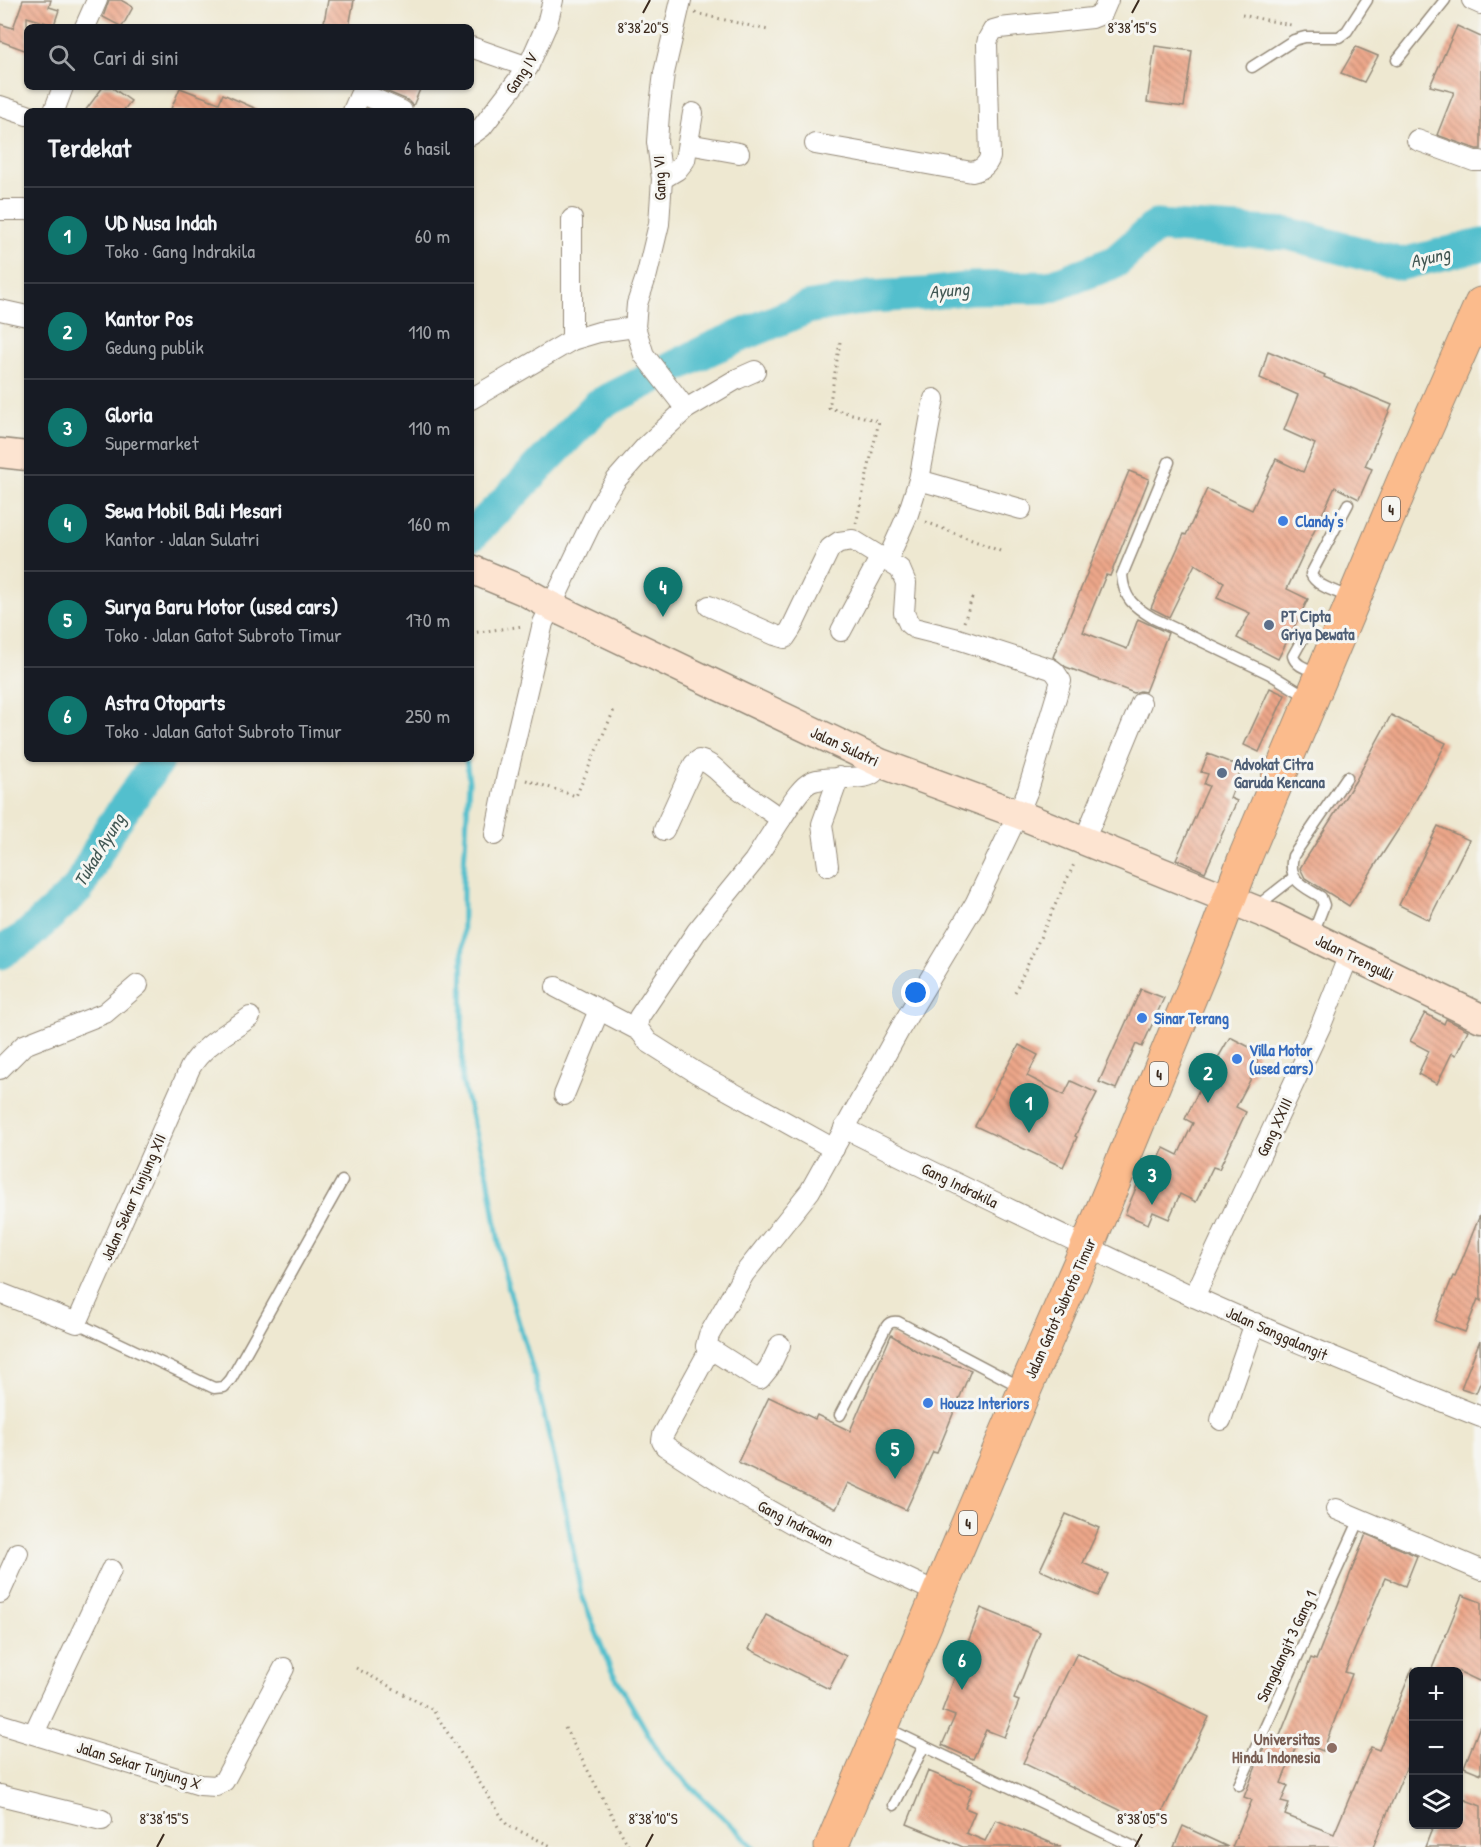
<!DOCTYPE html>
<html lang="id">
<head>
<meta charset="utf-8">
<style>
	:root { --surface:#171b24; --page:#242831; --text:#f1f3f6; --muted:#9ea1a6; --line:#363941; --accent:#0f766e }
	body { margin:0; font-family:"Patrick Hand",sans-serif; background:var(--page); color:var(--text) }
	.controls { position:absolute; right:18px; bottom:18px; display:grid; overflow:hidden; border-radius:9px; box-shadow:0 2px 4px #0004 }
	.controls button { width:54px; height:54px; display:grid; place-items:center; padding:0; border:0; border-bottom:2px solid var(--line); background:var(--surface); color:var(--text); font:30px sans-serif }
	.you { position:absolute; left:916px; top:993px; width:21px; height:21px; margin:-15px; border:4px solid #fff; border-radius:50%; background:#1a73e8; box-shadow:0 0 0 9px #1a73e833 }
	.badge { display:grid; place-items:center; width:39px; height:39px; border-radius:50%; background:var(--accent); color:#fff; font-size:20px; font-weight:700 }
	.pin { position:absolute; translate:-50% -50px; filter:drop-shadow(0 2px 3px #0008) }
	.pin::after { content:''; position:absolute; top:32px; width:21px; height:18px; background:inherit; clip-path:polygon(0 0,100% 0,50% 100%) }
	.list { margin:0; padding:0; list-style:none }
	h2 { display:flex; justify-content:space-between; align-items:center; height:78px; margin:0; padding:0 24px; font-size:26px }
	h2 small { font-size:20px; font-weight:400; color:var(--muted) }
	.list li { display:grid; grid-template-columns:39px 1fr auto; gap:18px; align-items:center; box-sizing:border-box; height:96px; padding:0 24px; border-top:2px solid var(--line) }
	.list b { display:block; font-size:22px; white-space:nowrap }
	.list p { margin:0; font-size:20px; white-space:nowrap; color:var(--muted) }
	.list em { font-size:20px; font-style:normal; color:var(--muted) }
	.icon { flex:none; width:33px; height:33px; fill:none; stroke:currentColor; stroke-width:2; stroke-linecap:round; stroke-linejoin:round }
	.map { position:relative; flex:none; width:1481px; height:1847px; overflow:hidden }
	.search { position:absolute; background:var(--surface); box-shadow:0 2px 4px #0004; left:24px; top:24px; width:450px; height:66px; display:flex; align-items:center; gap:15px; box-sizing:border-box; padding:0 21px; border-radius:9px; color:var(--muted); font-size:22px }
	.panel { position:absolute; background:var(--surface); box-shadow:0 2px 4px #0004; left:24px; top:108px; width:450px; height:654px; border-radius:9px }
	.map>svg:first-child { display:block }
</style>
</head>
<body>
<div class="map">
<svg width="1481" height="1847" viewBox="0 0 1481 1847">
	<defs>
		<pattern id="building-back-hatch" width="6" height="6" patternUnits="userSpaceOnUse" patternTransform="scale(1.5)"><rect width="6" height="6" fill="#eda78a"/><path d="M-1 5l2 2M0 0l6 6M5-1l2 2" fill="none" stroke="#c18870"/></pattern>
	</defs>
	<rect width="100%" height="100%" fill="#f6f6f2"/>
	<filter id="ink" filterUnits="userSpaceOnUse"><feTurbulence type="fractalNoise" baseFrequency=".0167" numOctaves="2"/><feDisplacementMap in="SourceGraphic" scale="12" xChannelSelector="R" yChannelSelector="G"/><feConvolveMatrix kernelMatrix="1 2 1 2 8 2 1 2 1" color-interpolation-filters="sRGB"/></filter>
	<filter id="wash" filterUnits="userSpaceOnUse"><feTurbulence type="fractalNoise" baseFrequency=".008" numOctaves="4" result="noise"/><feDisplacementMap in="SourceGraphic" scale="24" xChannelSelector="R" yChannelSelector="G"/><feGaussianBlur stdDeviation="1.35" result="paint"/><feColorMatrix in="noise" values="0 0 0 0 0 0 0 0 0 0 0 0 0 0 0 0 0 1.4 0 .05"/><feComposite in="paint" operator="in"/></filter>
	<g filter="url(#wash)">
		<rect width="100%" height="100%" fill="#eee8d1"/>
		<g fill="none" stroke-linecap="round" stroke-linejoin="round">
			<path stroke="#53bfcd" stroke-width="5" d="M466,759L469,781L463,882L462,1081L488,1176L503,1269L536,1381L562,1491L581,1593L610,1668L664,1761L754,1847"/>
			<g stroke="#53bfcd" stroke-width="33">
				<path d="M471,535L503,504L598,405L712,348L807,308L870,297L924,294L971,288L1049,287L1115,262L1156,226L1289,234L1401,264L1481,245"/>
				<path d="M0,953L26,937L78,889L108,832L159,759"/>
			</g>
		</g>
		<g id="blocks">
			<g fill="url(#building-back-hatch)">
				<path d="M23,0H51L49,7L59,10L54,25L27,17V51L0,41V24L13,28Z"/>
				<path d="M109,0H121L133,7L122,27L103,17Z"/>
				<path d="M328,0H354L349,27L324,22Z"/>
				<path d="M1457,26L1481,37V149H1476L1437,135L1454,92L1430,86Z"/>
				<path d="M1155,46L1192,51L1184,107L1147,102Z"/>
				<path d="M1356,47L1378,56L1364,82L1341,73Z"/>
				<path d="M103,87H111L131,101L123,111H85Z"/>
				<path d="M385,87H421L413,106L407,100L383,90Z"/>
				<path d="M180,88L219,103L223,94L261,111H170Z"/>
				<path d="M1268,351L1325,375L1324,377L1392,405L1365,466L1372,469L1359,499L1335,487L1287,589L1308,599L1278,659L1237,638L1250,613L1217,598L1224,582L1195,564L1169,617L1151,608L1184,534L1186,535L1207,489L1252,510L1276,459L1303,472L1315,444L1284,430L1298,395L1260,378Z"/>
				<path d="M1129,471L1149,479L1110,576L1106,575L1083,632L1127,649L1138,619L1168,633L1145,692L1140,691L1134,693L1066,667L1053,657Z"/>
				<path d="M1270,688L1285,695L1259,752L1244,745Z"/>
				<path d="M1391,715L1446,743L1409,813L1349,906L1305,878L1300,868L1356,780Z"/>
				<path d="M1208,754L1242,767L1230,798L1237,801L1205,872L1176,859L1209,786L1204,784L1208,774L1201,772Z"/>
				<path d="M1438,826L1469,840L1429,920L1399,905Z"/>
				<path d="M1141,989L1164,998L1142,1047L1136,1044L1116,1089L1099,1082Z"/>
				<path d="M1425,1013L1444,1024L1446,1019L1468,1030L1456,1055L1452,1053L1437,1084L1418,1074L1429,1051L1410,1041Z"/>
				<path d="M1230,1037L1257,1051V1067L1236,1107L1246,1112L1219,1169L1213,1167L1196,1202L1180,1194L1169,1219L1153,1212L1148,1224L1125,1214L1141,1176L1149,1180L1164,1148L1178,1155L1193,1123L1185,1119L1198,1092Z"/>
				<path d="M1019,1045L1038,1055L1027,1076L1064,1095L1071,1081L1097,1093L1075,1136L1077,1137L1063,1167L975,1126Z"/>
				<path d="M1480,1215L1481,1301L1478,1299L1465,1332L1435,1321L1453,1276L1455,1277Z"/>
				<path d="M891,1335L920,1353L971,1370L937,1453L933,1452L906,1510L848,1483L836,1509L738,1462L769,1397L815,1419L817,1415L850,1431Z"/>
				<path d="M1480,1340L1481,1381L1476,1393L1461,1388Z"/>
				<path d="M1066,1514L1099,1528L1083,1563L1108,1574L1098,1596L1040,1570Z"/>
				<path d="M1366,1534L1417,1556L1405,1586L1385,1578L1345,1672L1352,1674L1323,1751L1298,1741L1281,1783L1288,1786L1281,1802L1289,1804L1285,1815L1334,1834L1371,1747L1379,1750L1413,1667V1752L1373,1847H1232L1252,1800L1244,1797L1260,1756L1270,1735L1279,1738L1311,1658L1316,1660Z"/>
				<path d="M1462,1595L1481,1602V1682L1458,1671H1431Z"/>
				<path d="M981,1608L1040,1632L1014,1699L1019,1701L1004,1737L986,1730L973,1759L942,1745L955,1716L942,1711Z"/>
				<path d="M766,1615L846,1656L829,1689L749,1649Z"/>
				<path d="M1077,1653L1209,1717L1155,1827L1023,1763Z"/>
				<path d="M1480,1726H1481V1774L1464,1767Z"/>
				<path d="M928,1771L972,1789L965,1808L975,1812L966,1833L985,1841L996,1820L1061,1847H963L907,1824Z"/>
				<path d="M1458,1797L1481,1806V1847H1425L1434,1824H1458Z"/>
				<path d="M1183,1826L1228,1847H1174Z"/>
			</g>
		</g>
	</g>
	<g filter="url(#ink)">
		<use href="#blocks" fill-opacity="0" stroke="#948978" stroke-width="1.5"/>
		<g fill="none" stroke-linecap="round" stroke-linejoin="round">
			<defs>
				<g id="lane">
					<path d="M1397,60L1445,0"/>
					<path d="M1252,67L1294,40L1305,37H1339L1347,31L1367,0"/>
					<path d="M1169,462L1122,575C1124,599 1133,606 1153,618L1270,674L1309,698"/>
					<path d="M1348,504L1311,574C1316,587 1339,592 1351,598"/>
					<path d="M1303,638L1293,656C1296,667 1309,669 1319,673"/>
					<path d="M1256,907L1293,878"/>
					<path d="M1312,936L1324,905L1321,897C1303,886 1287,881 1293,856L1347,777"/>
					<path d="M77,1323L214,1388L224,1387L231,1379L342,1181"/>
					<path d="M840,1415L886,1327C889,1322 892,1321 898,1322L1023,1388"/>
					<path d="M884,1728L899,1734L1134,1847"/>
					<path d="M1239,1785L1360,1519"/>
					<path d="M894,1805L924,1746"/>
				</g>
				<g id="street">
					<path d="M681,0L664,73L659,114L657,142L662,179L659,224L647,274L637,304L635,327L644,355L686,409"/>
					<path d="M1472,0L1481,4"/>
					<path d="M85,27L97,0"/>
					<path d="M471,47L528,67"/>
					<path d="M0,106L27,115"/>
					<path d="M54,111L63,87"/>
					<path d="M353,111L360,95L363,94L402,111"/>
					<path d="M471,135L482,127L528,67L547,24L553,0"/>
					<path d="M1417,140L1474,161H1481"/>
					<path d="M688,144L739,153"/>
					<path d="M815,144L972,172C981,170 987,166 990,157L987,44L988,39L993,30L1000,28L1092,18L1102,14L1108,0"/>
					<path d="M662,179L677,170L685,160L693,113"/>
					<path d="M0,210H27"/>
					<path d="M0,310L27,316"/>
					<path d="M572,340V219"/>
					<path d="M471,399L572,340L599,332L635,327"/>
					<path d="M919,480L1021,509"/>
					<path d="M887,561L908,514L919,480L934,399"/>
					<path d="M709,606L775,635L785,638L791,629L830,548L839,542L853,540L900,569L906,583L904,613L909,624L914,628L958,639L1051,669L1055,672L1061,681L1028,790L1018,814L975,904L901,1027L810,1191L744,1274L709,1335L706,1346L753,1376L760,1379L769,1368L780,1345"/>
					<path d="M841,631L880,558"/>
					<path d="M781,819C788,809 800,787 811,782C826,775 862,781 872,774C876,772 878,767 880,763"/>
					<path d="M664,830L694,764L699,760C711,762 720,774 730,782C746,795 764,807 781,819L754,861L697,931L639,1017L637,1027L648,1042L697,1073L834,1149"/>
					<path d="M495,835L507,775L543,623L599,507L616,480L646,446L686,409L737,379L755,371"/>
					<path d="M1084,841L1141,703"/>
					<path d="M828,866L822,824L839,777"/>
					<path d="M556,987L638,1030"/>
					<path d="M0,1069L24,1045L105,1013L138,985"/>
					<path d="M564,1095L599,1010"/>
					<path d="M844,1128C959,1185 1075,1242 1192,1296C1287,1339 1384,1378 1481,1417"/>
					<path d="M0,1293L77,1323L190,1068C204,1044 229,1033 250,1017"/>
					<path d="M1194,1297L1321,1025L1349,955"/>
					<path d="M710,1349L663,1435L662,1441L665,1446L735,1491L800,1528L938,1593"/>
					<path d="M1221,1420L1255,1323"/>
					<path d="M1336,1509L1481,1570"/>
					<path d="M0,1593L18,1553"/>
					<path d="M0,1724L200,1785L216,1786L224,1781L284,1668"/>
					<path d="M34,1733L111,1570"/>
					<path d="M0,1795L102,1820"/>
				</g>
				<g id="secondary">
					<path d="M0,453L27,456"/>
					<path d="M471,569L524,591L551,606L880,763L1018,814L1273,917L1481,1018"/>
				</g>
				<path id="highway" d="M831,1847L1025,1389L1087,1247L1216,934L1246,855L1411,463L1481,304"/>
			</defs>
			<use href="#lane" stroke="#948978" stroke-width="13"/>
			<use href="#street" stroke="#948978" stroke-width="22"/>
			<use href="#secondary" stroke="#948978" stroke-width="31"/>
			<use href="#highway" stroke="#948978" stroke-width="35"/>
			<g stroke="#948978" stroke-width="3" stroke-dasharray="1.5 4.5" stroke-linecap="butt">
				<path d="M695,13L768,30"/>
				<path d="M1242,15L1291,25"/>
				<path d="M840,342L829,408L879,421L856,524"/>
				<path d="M926,522L1000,551"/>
				<path d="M964,622L973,595"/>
				<path d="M471,633L523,626"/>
				<path d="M526,780L576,796L614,710"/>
				<path d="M1015,992L1075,862"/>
				<path d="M356,1668L433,1710L507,1825L553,1847"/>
				<path d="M565,1728L629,1847"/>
			</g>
			<use href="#lane" stroke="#fff" stroke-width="10"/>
			<use href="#street" stroke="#fff" stroke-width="20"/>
			<use href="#secondary" stroke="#fde4d1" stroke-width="28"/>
			<use href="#highway" stroke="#fbbb8c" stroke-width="33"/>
		</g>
	</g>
	<path fill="none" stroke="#3b2a1e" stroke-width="2" d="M643,13L650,0M1132,13L1139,0M157,1847L164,1834M646,1847L653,1834M1135,1847L1142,1834"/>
	<g fill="#3f7fe0" stroke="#f6f6f2" stroke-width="2">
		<circle cx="1283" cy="521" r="6"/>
		<circle cx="1142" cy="1018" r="6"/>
		<circle cx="1237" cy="1059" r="6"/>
		<circle cx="928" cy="1403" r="6"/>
	</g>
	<g fill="#5c6f8a" stroke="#f6f6f2" stroke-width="2">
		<circle cx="1269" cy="625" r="6"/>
		<circle cx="1222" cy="773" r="6"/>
	</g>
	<circle fill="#8d6e63" stroke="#f6f6f2" stroke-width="2" cx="1332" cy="1748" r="6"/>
	<g text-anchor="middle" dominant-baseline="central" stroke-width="6" stroke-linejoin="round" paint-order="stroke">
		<g fill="#f6f6f2" stroke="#73675e" stroke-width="1.5">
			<rect x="1382" y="497" width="18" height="24" rx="4.5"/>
			<rect x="1150" y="1062" width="18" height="24" rx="4.5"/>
			<rect x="959" y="1511" width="18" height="24" rx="4.5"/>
		</g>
		<g font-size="15" font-weight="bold" fill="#3b2a1e">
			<text x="1391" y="509">4</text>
			<text x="1159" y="1074">4</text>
			<text x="968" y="1523">4</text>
		</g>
		<g font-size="16" fill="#3b2a1e" stroke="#f6f6f2">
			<text transform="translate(521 73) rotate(-57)">Gang IV</text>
			<text transform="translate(659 178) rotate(-92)">Gang VI</text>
			<text transform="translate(845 746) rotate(25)">Jalan Sulatri</text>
			<text transform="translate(1355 957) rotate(26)">Jalan Trengulli</text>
			<text transform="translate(1274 1127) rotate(-65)">Gang XXIII</text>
			<text transform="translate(960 1185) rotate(26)">Gang Indrakila</text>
			<text transform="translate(133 1197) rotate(-66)">Jalan Sekar Tunjung XII</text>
			<text transform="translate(1060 1308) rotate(-66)">Jalan Gatot Subroto Timur</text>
			<text transform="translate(1277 1333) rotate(24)">Jalan Sanggalangit</text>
			<text transform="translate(796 1523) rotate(27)">Gang Indrawan</text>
			<text transform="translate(1286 1646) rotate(-65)">Sangalangit 3 Gang 1</text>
			<text transform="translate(139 1765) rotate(17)">Jalan Sekar Tunjung X</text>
		</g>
		<g font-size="16" font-weight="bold" fill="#366cbe" stroke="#f6f6f2" text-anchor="start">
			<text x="1295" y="521">Clandy's</text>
			<text x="1154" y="1018">Sinar Terang</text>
			<text x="1249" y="1050">Villa Motor<tspan x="1249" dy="18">(used cars)</tspan></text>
			<text x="940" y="1403">Houzz Interiors</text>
		</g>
		<g font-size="16" font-weight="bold" fill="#4e5e75" stroke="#f6f6f2" text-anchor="start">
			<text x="1281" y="616">PT Cipta<tspan x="1281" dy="18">Griya Dewata</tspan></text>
			<text x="1234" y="764">Advokat Citra<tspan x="1234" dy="18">Garuda Kencana</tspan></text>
		</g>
		<g font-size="16" font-weight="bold" fill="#785e54" stroke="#f6f6f2" text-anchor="end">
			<text x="1320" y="1739">Universitas<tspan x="1320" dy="18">Hindu Indonesia</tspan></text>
		</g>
		<g font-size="18" font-style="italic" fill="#425753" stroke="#f6f6f2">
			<text transform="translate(1430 257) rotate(-13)">Ayung</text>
			<text transform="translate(949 290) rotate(-5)">Ayung</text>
			<text transform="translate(99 850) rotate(-59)">Tukad Ayung</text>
		</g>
	</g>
	<g font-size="15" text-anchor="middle" fill="#3b2a1e" stroke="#f6f6f2" stroke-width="6" stroke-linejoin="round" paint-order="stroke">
		<text x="643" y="33">8°38'20"S</text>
		<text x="1132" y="33">8°38'15"S</text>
		<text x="164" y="1824">8°38'15"S</text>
		<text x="653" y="1824">8°38'10"S</text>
		<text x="1142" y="1824">8°38'05"S</text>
	</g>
</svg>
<div class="controls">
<button>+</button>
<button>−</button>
<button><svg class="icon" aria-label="layers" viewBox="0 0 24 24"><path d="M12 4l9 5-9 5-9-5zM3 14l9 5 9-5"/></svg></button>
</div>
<div class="you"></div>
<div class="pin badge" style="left:1029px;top:1133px">1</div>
<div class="pin badge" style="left:1208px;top:1103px">2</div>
<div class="pin badge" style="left:1152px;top:1205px">3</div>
<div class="pin badge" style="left:663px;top:617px">4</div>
<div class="pin badge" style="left:895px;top:1479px">5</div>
<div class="pin badge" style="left:962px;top:1690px">6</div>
<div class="search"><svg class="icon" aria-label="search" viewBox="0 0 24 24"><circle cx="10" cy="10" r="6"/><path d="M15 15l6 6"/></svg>Cari di sini</div>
<section class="panel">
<h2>Terdekat<small>6 hasil</small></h2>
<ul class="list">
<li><span class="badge">1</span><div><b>UD Nusa Indah</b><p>Toko · Gang Indrakila</p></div><em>60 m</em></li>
<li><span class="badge">2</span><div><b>Kantor Pos</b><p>Gedung publik</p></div><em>110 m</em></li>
<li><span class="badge">3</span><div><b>Gloria</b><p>Supermarket</p></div><em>110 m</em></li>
<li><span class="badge">4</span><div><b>Sewa Mobil Bali Mesari</b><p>Kantor · Jalan Sulatri</p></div><em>160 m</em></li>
<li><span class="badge">5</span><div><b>Surya Baru Motor (used cars)</b><p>Toko · Jalan Gatot Subroto Timur</p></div><em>170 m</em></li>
<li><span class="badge">6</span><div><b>Astra Otoparts</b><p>Toko · Jalan Gatot Subroto Timur</p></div><em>250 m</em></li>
</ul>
</section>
</div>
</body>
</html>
